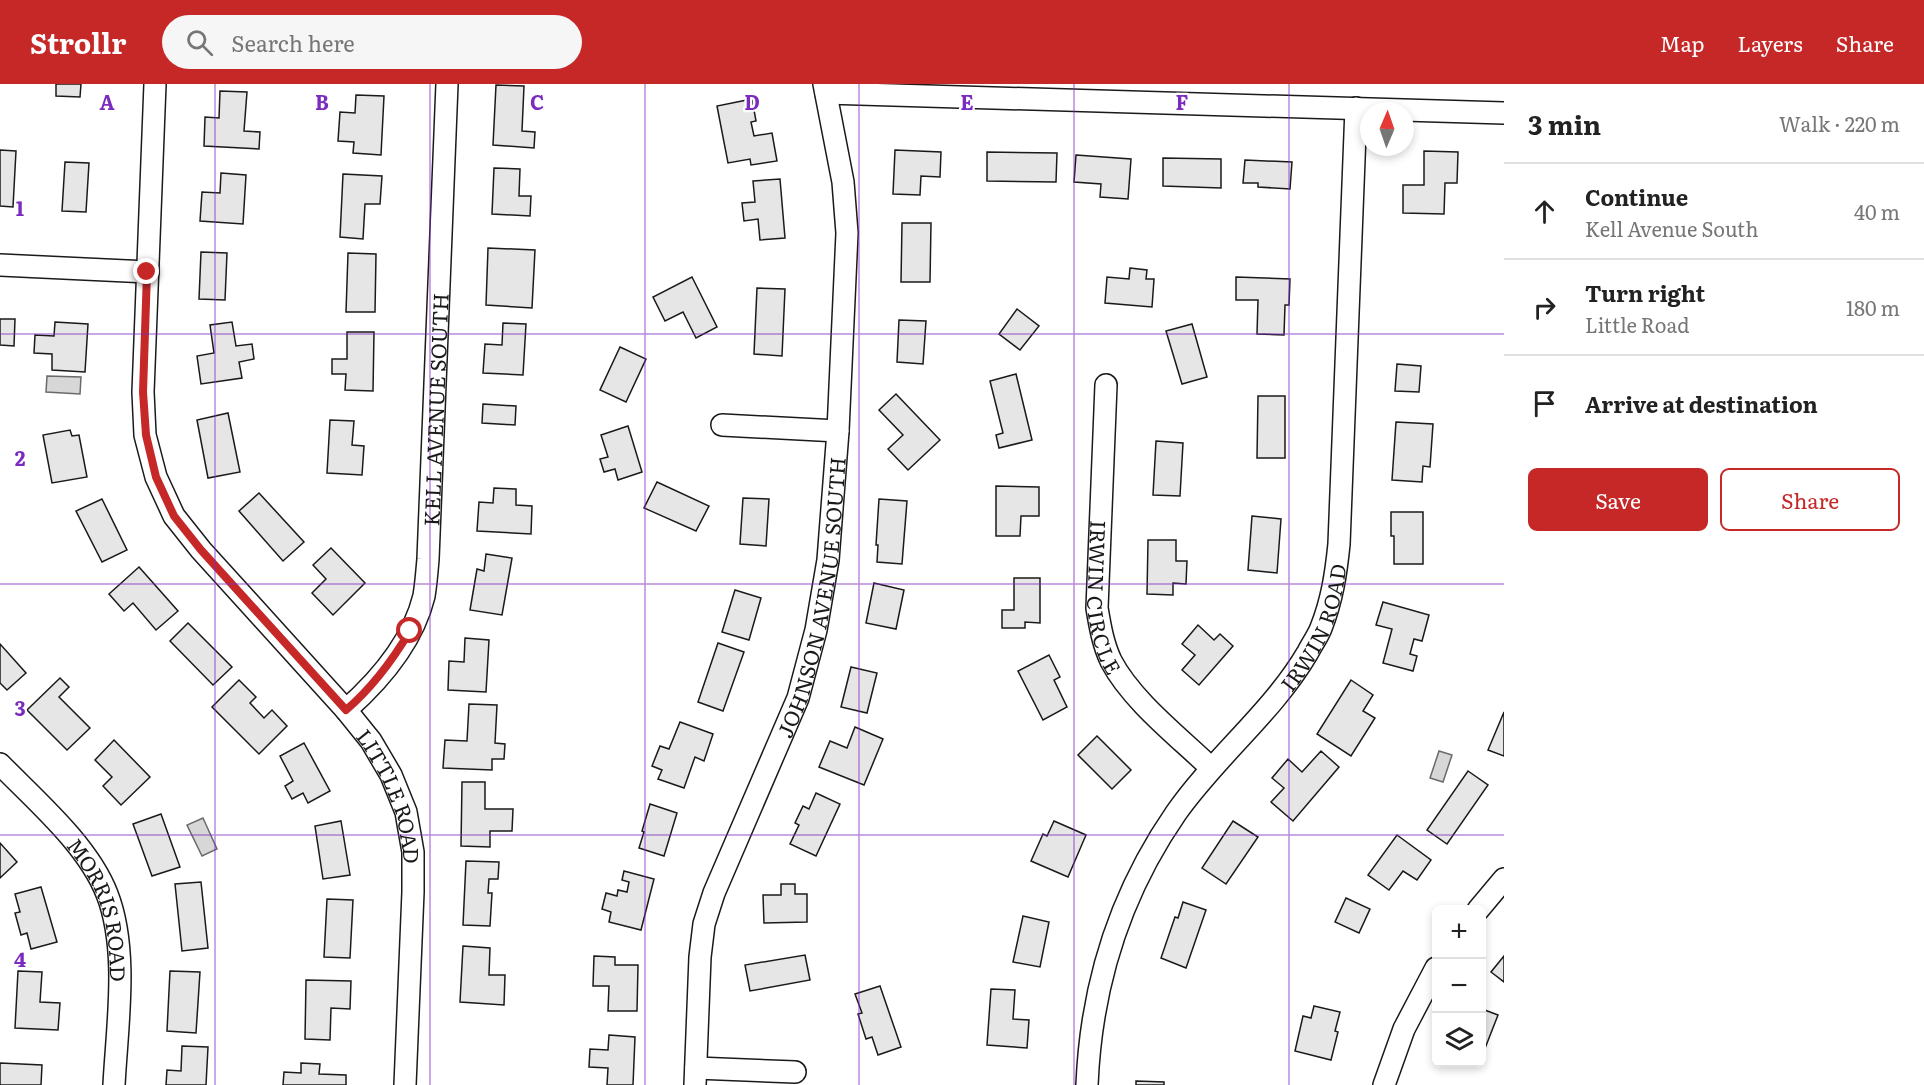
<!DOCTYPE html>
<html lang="en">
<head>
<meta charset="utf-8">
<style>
	:root { --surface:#fff; --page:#f6f6f6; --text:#222; --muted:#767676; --line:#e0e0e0; --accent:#c62828 }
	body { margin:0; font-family:Literata,serif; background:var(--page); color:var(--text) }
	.controls { position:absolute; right:18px; bottom:18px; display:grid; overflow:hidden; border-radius:9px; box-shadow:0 3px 9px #0003 }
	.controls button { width:54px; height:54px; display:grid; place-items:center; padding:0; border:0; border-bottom:2px solid var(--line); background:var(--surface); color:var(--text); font:30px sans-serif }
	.compass { position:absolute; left:1360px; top:18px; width:54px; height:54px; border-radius:50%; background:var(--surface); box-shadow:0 3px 9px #0003; rotate:2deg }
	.stop { position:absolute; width:18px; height:18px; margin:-14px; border:4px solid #c62828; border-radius:50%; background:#fff }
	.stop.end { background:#c62828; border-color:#fff; box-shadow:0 2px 6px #0008 }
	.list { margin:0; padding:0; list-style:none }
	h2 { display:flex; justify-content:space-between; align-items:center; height:78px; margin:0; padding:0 24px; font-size:26px }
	h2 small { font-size:20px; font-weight:400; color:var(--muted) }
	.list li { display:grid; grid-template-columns:39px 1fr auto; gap:18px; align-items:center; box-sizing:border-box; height:96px; padding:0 24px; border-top:2px solid var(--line) }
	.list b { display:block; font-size:22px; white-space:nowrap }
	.list p { margin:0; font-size:20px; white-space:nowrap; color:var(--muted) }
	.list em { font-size:20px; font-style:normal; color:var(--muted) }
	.actions { display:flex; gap:12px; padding:18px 24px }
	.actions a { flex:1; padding:14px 0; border:2px solid var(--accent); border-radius:9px; text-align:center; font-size:21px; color:var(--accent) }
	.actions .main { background:var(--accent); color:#fff }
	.icon { flex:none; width:33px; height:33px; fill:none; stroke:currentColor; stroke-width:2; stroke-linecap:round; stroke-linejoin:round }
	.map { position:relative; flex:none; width:1504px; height:1001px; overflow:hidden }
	header { display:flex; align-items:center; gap:36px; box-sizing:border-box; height:84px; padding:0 30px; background:var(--accent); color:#fff }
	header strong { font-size:28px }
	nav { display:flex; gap:33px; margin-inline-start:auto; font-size:21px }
	.search { width:420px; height:54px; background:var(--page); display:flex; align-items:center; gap:15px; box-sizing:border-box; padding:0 21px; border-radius:33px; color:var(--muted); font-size:22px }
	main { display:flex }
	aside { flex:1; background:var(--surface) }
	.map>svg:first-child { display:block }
</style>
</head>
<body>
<header>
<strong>Strollr</strong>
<div class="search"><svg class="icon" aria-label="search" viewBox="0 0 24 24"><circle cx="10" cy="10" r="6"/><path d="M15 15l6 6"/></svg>Search here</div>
<nav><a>Map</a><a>Layers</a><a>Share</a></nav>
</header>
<main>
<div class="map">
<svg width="1504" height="1001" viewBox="0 0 1504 1001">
	<rect width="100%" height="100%" fill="#fff"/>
	<g fill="#d7d7d7" stroke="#6a6a6a" stroke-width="1.5">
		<path d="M47,292L81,293L80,310L46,308Z"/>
		<path d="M1439,667L1452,671L1443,698L1430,694Z"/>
		<path d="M203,734L217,765L202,772L187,741Z"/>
	</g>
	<g fill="#e6e6e6" stroke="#1a1a1a" stroke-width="1.5">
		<path d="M56,0H81L80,13L56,12Z"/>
		<path d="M496,1L524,2L522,47L535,48L534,64L493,61Z"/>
		<path d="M220,7L247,8L244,47L260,48L259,65L204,62L205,33L219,34Z"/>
		<path d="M356,11L384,12L381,71L353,69L354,58L338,57L340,28L355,29Z"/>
		<path d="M752,15L756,37L751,38L754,52L772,49L777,77L751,81L750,75L728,79L717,22Z"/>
		<path d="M0,66L16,67L13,123L0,122Z"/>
		<path d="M895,66L941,68L940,93L921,92L920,111L893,110Z"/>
		<path d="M1424,67L1458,68L1457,99H1445L1444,130L1403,129V101H1424Z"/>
		<path d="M987,68L1057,69L1056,98L987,97Z"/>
		<path d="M1076,71L1131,75L1128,115L1100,113L1101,100L1074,98Z"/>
		<path d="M1163,74L1221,75V104L1163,102Z"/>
		<path d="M1245,76L1292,78L1290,105L1258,103V99H1243Z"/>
		<path d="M65,78L89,79L86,128L62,127Z"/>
		<path d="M494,84L520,85L519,112H531L530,132L492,130Z"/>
		<path d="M221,89L246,91L243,140L200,137L202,108L220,109Z"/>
		<path d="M343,90L382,92L380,120H365L363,155L340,153Z"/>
		<path d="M780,95L785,154L760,156L758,135L744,137L742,119L755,118L753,97Z"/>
		<path d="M902,139H931L930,198H901Z"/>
		<path d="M488,164L535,166L532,224L486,221Z"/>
		<path d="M201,168L227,169L225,216L199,215Z"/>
		<path d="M348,169L376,170L375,228H346Z"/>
		<path d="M1130,184L1147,186L1146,195H1154L1152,223L1105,219L1107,193L1129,195Z"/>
		<path d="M692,193L717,243L696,254L683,228L665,237L653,213Z"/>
		<path d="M1236,193L1290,195L1289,221H1285L1284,251L1257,250L1258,216H1236Z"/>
		<path d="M757,204L785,205L782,272L754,270Z"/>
		<path d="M1017,225L1039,242L1020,266L999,250Z"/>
		<path d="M0,235H15L14,262L0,261Z"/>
		<path d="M899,236L926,237L923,280L897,278Z"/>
		<path d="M55,238L88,240L85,288L52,286V270L34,269L35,251L54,252Z"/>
		<path d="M232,238L236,262L252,260L254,275L239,278L242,294L201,300L197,272L214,269L210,241Z"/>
		<path d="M503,239L526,240L523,291L483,289L485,260L502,261Z"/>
		<path d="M1192,240L1207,293L1182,300L1166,247Z"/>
		<path d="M347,248H374L373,307L345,306L346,290H332V275H347Z"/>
		<path d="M620,263L646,275L626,318L600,306Z"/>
		<path d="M1397,280L1421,282L1419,308L1395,307Z"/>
		<path d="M1016,290L1032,356L999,364L996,351L1003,349L990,297Z"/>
		<path d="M896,310L940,356L908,386L888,365L903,351L879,326Z"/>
		<path d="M1258,312H1285V374H1257Z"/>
		<path d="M483,320L516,322L515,341L482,339Z"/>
		<path d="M228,329L240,388L208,394L197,336Z"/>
		<path d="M330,336L354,337L352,361L364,362L362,391L327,389Z"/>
		<path d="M1396,338L1433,340L1430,383L1423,382L1422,398L1392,396Z"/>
		<path d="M628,342L642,388L618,396L615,385L604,388L600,375L608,373L601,351Z"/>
		<path d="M70,346L72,352L79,351L87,393L52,399L43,351Z"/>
		<path d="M1156,357L1183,359L1180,412L1153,411Z"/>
		<path d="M657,398L709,422L696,447L644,424Z"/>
		<path d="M996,402L1039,403V432H1021L1020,452H996Z"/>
		<path d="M494,404L516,405V421L532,422L531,450L477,447L479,418L493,419Z"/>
		<path d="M259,409L304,458L283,477L239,427Z"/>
		<path d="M743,414L769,415L766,462L740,460Z"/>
		<path d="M102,415L127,466L102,478L76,427Z"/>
		<path d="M879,415L907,417L902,480L877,478L878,461H876Z"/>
		<path d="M1391,428H1423V480H1394V452H1391Z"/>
		<path d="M1252,432L1281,435L1277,489L1248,486Z"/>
		<path d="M1148,456H1176V477H1187L1186,500L1173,499V511L1147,510Z"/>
		<path d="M331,464L365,499L333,531L312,509L326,495L313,481Z"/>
		<path d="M486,470L512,474L502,531L470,526L477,485L484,487Z"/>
		<path d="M139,483L178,527L156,546L133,519L124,527L109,510Z"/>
		<path d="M1014,494H1040V539L1025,538V544H1002V526H1014Z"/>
		<path d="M874,499L904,506L896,545L866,539Z"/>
		<path d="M735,506L761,514L749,556L722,548Z"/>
		<path d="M1383,518L1429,531L1422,557L1414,555L1410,570L1417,572L1413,587L1383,579L1392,545L1376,541Z"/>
		<path d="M188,539L232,583L213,601L170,557Z"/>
		<path d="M1198,541L1214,556L1220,550L1233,562L1199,601L1182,586L1195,571L1182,560Z"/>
		<path d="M465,554L489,556L486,608L448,606L449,577L464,578Z"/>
		<path d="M718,559L744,568L723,627L698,618Z"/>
		<path d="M0,560L26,589L7,606L0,599Z"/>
		<path d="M1049,571L1060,593L1054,596L1067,623L1043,636L1018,587Z"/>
		<path d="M851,583L877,589L867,629L841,623Z"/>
		<path d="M60,594L69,603L59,613L90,644L67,666L27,626Z"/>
		<path d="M239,596L256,613L250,619L264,634L272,626L287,642L259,670L212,623Z"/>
		<path d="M1351,596L1373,611L1363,627L1375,634L1351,672L1317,650Z"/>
		<path d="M469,620L497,621L495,659L505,660L504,675H492V686L443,684L445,656L467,657Z"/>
		<path d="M1504,628V672L1488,666Z"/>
		<path d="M680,638L713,650L704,677L695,673L684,704L658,695L662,686L652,682L660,662L669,665Z"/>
		<path d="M855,643L883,655L864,701L819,683L830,657L847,664Z"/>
		<path d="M1097,652L1131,686L1112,705L1078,671Z"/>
		<path d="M114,656L150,693L121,721L103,702L112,693L95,676Z"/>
		<path d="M304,659L330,707L308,719L303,709L292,715L285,702L293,697L280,672Z"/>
		<path d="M1321,667L1339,683L1293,737L1271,718L1284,704L1272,694L1288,675L1302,688Z"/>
		<path d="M1468,687L1488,701L1447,760L1427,746Z"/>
		<path d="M462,698H485V725H513L512,747H490V763L461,762Z"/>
		<path d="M816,709L840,720L816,772L790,760L799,741L795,739L803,722L809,725Z"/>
		<path d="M650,720L677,729L664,772L639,764L644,748L642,747Z"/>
		<path d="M161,730L180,783L152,792L133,740Z"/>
		<path d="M341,737L350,791L323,795L315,742Z"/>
		<path d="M1054,737L1086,751L1068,793L1031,777L1043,750L1047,752Z"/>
		<path d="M1233,737L1258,753L1226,800L1202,784Z"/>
		<path d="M1397,751L1431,776L1417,796L1403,787L1389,806L1368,791Z"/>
		<path d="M0,759L17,778L0,794Z"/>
		<path d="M466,777L499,778L498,795H489L488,809H492L490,842L463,841Z"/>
		<path d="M624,787L654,795L641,846L609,838L611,828L602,825L606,809L617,812L618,806L627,808L629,798L622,796Z"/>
		<path d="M201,798L208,864L182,867L175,800Z"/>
		<path d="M781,800H795V810H807V838L764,839L763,811H781Z"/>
		<path d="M41,803L57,858L31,865L27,849L21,851L15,829L20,828L15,810Z"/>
		<path d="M1346,814L1370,825L1359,849L1335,838Z"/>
		<path d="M327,815L353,816L350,874L324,873Z"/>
		<path d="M1183,818L1206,826L1186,884L1161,874L1175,833L1178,834Z"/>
		<path d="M1023,832L1049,838L1040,883L1013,878Z"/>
		<path d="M463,862L490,864L489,891H505L504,921L460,918Z"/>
		<path d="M805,871L810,896L750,907L745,881Z"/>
		<path d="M594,872L615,873V881H638L637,927H608L609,902H593Z"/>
		<path d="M1504,872V898L1491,888Z"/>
		<path d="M18,887L42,888L40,918L60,919L58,946L15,944Z"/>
		<path d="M170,887L200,888L196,949L167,947Z"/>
		<path d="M306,896L351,897L350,925L331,924L330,956L305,955Z"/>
		<path d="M880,902L901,963L878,971L872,953L866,955L858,930L862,929L855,910Z"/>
		<path d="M991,905L1015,906L1013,935L1029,936L1027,964L987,961Z"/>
		<path d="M1314,922L1340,928L1335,947L1338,948L1331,976L1295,967L1303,932L1311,934Z"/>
		<path d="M1482,925L1498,931L1482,972Z"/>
		<path d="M609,951L635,953L633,1001H607L608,984L589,983L590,965L608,966Z"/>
		<path d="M182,962L208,963L206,1001H166L167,986L181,987Z"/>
		<path d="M0,979L42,981L41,1001H0Z"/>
		<path d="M301,979L320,980L319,990L346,991V1001H283L284,988L301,989Z"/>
		<path d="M1136,997L1164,998V1001H1136Z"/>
	</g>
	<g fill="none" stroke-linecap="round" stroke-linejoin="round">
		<defs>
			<g id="minor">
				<path id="s1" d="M155,0L143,308L145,351L156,393L174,432L201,466L346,626L371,657L391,691L406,728L413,768V808L405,1001"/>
				<path d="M826,9L1504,29"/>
				<path d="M0,181L148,188"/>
				<path id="s2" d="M1106,301L1097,524C1100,542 1103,560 1111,577C1132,617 1179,653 1211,684"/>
				<path d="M722,341L838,347"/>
				<path id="s3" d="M346,626C380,596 413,557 424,512C426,500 427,487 428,475L447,0"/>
				<path id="s4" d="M0,680C36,717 88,761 107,810C129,866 117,942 114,1001"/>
				<path d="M1478,826L1504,795"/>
				<path d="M696,984L795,988"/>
				<path id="s5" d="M695,1001L700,873L704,840L714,809L798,614L816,546L828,476L838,347L847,149L843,98L824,0"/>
				<path id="s6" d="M1087,1001C1091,903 1120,810 1176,729C1216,672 1273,628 1308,568C1312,560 1318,552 1321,544C1332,516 1336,490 1339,460L1356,24"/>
				<path d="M1384,1001L1404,945L1436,884"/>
			</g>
		</defs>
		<use href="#minor" stroke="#1a1a1a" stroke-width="24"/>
		<use href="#minor" stroke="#fff" stroke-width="21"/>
	</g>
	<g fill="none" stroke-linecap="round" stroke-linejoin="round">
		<path stroke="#c62828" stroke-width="8" d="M147,188L143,308L146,351L156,393L174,432L201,466L346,626C373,603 392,577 410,547"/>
	</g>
	<path fill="none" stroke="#7b2cbf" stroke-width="1.5" stroke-opacity="0.55" d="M215,0V1001M430,0V1001M645,0V1001M859,0V1001M1074,0V1001M1289,0V1001M0,250H1504M0,500H1504M0,751H1504"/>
	<g text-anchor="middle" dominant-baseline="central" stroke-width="4.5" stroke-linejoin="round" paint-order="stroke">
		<g font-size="21" fill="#1a1a1a" stroke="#fff">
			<text stroke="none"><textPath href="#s3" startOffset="327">KELL AVENUE SOUTH</textPath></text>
			<text stroke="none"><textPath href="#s2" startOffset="213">IRWIN CIRCLE</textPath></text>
			<text stroke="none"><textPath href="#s5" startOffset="508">JOHNSON AVENUE SOUTH</textPath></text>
			<text stroke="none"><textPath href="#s6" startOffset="524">IRWIN ROAD</textPath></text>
			<text stroke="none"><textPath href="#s1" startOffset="796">LITTLE ROAD</textPath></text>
			<text stroke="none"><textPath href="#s4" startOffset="182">MORRIS ROAD</textPath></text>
		</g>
	</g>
	<g font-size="20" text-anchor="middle" font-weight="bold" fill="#7b2cbf" stroke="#fff" stroke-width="4.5" stroke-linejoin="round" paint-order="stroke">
		<text x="107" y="26">A</text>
		<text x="322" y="26">B</text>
		<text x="537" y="26">C</text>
		<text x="752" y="26">D</text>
		<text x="967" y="26">E</text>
		<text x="1182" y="26">F</text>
		<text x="20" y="132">1</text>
		<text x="20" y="382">2</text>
		<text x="20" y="632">3</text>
		<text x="20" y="883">4</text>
	</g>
</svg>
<div class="controls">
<button>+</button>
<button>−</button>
<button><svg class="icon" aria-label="layers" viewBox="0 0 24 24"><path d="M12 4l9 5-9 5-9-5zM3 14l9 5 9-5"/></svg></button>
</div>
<svg class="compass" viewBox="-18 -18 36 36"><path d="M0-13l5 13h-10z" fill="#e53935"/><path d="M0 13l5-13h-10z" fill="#767676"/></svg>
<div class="stop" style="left:410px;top:547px"></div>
<div class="stop end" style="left:147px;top:188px"></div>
</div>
<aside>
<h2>3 min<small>Walk · 220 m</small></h2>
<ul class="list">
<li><svg class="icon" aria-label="ahead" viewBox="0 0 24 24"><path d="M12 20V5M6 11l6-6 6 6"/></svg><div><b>Continue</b><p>Kell Avenue South</p></div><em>40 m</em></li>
<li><svg class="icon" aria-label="right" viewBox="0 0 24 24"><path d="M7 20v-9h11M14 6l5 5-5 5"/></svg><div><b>Turn right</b><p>Little Road</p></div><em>180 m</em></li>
<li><svg class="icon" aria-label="arrive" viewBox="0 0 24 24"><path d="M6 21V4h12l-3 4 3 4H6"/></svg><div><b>Arrive at destination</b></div></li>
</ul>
<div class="actions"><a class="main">Save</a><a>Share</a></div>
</aside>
</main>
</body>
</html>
